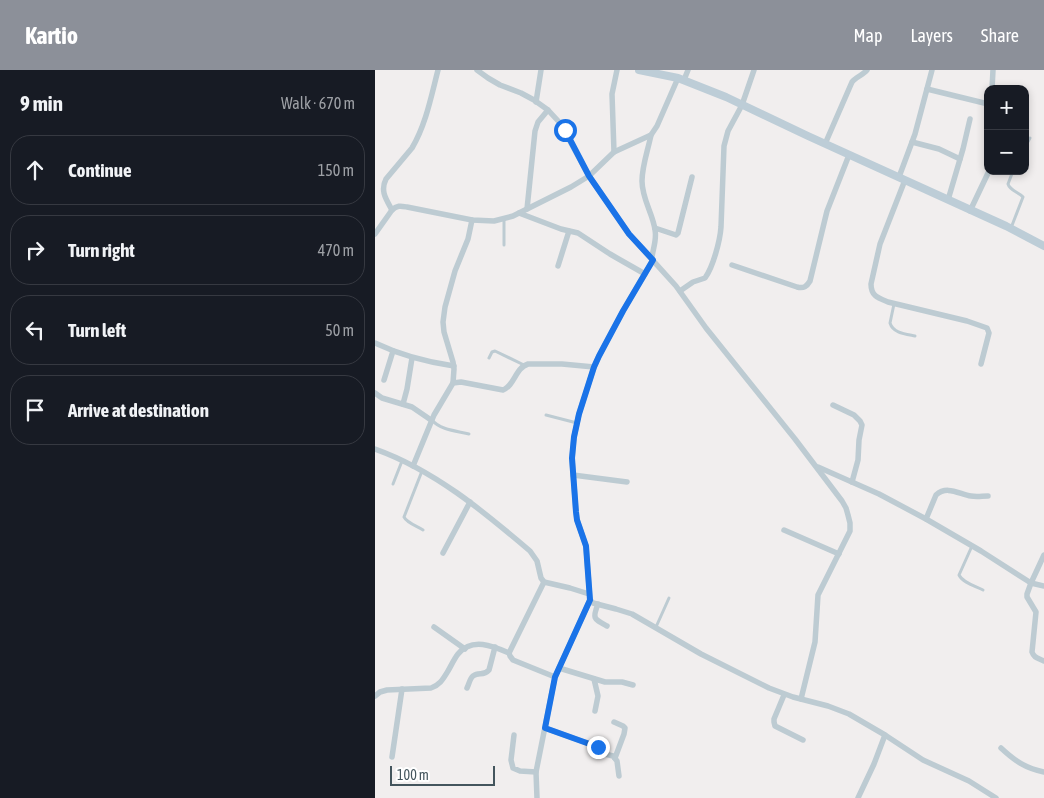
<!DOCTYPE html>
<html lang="en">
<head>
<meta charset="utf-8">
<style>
	:root { --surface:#171b24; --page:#242831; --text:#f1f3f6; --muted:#9ea1a6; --line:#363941; --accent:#8c9099 }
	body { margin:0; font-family:"Asap Condensed",sans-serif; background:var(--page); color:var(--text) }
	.controls { position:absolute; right:15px; top:15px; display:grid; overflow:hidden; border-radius:10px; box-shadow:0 2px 8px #0003 }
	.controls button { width:45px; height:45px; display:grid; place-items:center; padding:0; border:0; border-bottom:1px solid var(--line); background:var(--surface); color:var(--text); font:25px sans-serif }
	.scale { position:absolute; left:15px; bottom:12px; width:105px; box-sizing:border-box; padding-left:5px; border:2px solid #44555d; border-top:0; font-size:14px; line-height:18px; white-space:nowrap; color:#44555d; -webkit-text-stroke:4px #fff; paint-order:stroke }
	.stop { position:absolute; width:15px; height:15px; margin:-11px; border:4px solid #1a73e8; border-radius:50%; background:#fff }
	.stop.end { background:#1a73e8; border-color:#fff; box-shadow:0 1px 5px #0008 }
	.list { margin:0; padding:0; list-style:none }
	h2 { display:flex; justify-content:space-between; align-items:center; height:65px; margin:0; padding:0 20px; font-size:21px }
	h2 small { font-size:16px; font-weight:400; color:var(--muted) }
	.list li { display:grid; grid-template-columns:32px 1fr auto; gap:15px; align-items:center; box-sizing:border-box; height:70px; margin:0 10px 10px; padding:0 10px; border:1px solid var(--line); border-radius:20px }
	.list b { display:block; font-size:19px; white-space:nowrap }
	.list em { font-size:16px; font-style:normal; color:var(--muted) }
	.icon { flex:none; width:28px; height:28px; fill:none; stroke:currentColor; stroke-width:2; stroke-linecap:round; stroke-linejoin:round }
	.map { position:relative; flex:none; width:669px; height:728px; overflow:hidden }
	header { display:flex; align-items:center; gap:30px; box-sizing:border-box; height:70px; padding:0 25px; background:var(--accent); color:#fff }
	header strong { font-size:24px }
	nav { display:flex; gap:28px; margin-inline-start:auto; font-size:18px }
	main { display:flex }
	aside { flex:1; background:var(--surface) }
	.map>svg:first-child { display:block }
</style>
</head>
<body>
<header>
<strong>Kartio</strong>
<nav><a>Map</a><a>Layers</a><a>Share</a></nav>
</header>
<main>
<aside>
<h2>9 min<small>Walk · 670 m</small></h2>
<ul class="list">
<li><svg class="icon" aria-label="ahead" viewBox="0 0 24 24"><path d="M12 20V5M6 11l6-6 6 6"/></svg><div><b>Continue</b></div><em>150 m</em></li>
<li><svg class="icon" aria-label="right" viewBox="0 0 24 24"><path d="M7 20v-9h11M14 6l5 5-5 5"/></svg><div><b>Turn right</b></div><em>470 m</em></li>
<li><svg class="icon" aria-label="left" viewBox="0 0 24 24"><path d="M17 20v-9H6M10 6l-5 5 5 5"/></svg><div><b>Turn left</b></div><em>50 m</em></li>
<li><svg class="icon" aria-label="arrive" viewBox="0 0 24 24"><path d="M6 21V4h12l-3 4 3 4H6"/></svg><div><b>Arrive at destination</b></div></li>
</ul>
</aside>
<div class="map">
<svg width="669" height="728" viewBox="0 0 669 728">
	<rect width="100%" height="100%" fill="#f1eeee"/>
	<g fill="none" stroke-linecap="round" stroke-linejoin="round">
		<g stroke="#bdcbd2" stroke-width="3">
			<path d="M650,77L655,68"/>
			<path d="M129,149V175"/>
			<path d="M636,158L648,127C644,122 635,121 633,114L638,101"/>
			<path d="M519,234L515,253C518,263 530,264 540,266"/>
			<path d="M114,288L117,282L120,281L149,295"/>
			<path d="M171,345L202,353"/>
			<path d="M57,350C65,360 82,361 94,364"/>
			<path d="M47,401L29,447C32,453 42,456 48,460"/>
			<path d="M18,414L27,391"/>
			<path d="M597,476L584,505C588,513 600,516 608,520"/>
			<path d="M281,557L294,528"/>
		</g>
		<g stroke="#bdcbd2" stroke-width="5.5">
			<path d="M102,0L113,8L125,15L146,23L159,30L173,40L185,53L214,106L254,164L301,216L331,258L420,369L467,431L471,438L473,445L475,453V461L443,525L440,572L426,629"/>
			<path d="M309,10L313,0"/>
			<path d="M552,19L605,32L609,33L613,31"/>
			<path d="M617,19L618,0"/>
			<path d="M161,32L166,0"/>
			<path d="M276,65C273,80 267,96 267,111C267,129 278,144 280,160C282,169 278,179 277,187"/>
			<path d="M537,72L564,79L585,89"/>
			<path d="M450,74L477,12C481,7 488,5 492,0"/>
			<path d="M239,82L237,24L242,0"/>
			<path d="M524,107L540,64L557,0"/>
			<path d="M530,110L505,174L496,214C496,226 503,228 513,232L592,251L612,258L614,263L606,294"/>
			<path d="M573,130L588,79L595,49"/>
			<path d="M152,139L160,61L163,52L173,40"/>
			<path d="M17,140C11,129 5,121 11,109L37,78C51,54 56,27 63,0"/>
			<path d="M595,141L614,101"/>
			<path d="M144,143L186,159L203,163L235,184L270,204"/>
			<path d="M280,158L301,165L303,163L317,107"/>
			<path d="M0,164L17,140C22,135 26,136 32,137L97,150L119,151L138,146L196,117L214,106L239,82L276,65L282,56L303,8"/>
			<path d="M278,190L248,241L224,286L219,297L204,344L199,367L197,389L201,442L202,450L211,476L215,530L218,533L241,539L257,544L326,584L394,618L418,627L453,636L474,644L510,665L548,690L594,711L621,728"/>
			<path d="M357,195L422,217C429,219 432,216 435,211L452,141L474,85"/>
			<path d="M183,196L194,161"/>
			<path d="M305,221L318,212L330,208C338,197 345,171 346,157L349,76L353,61L367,35L379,0"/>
			<path d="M0,273C25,285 51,292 79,296"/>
			<path d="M9,310L18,281"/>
			<path d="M78,313L79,299L78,292L69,262L68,252L70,237L80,201L93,169L97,150"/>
			<path d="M0,323L7,328L37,337L56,350"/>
			<path d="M28,334L32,319L37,288"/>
			<path d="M458,335L479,345L485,351L487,355L484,370L483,390L477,412"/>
			<path d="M0,379C59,400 108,441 155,481L162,491L166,508L169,512L195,518L214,524"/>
			<path d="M38,396L59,345L78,313L86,312L128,320C140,315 140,298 153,294H187L219,297"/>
			<path d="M443,397L504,424L551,449L606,481L656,513L669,516"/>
			<path d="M198,405L252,412"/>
			<path d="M551,449L561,425C572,415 584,424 596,426C602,427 607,426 613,426"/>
			<path d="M409,460L464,484"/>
			<path d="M68,483L95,432"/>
			<path d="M669,485L656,513L652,524V527L661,542L657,582C659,588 663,588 669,591"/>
			<path d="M169,512L134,583L135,586L138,590L180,607"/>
			<path d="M223,534C217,549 219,549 232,556"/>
			<path d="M59,557L90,579"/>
			<path d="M184,598L230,612H247L258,615"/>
			<path d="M219,609L223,626L220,641"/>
			<path d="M92,618C94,614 95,608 98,606C104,601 108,607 114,600L120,577"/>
			<path d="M409,625L399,649V652L400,656L428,670"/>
			<path d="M0,626L5,622L12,620L56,618C65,615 68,609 73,601C76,596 79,589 83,584C97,567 118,576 134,583"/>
			<path d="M239,652L248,656L250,658L249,664L240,688"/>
			<path d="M170,658L223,677L230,684L238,686L242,691L244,706"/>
			<path d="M139,665L136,690L138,698L145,701L161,702"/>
			<path d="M626,678C640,691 650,698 669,702"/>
			<path d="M17,687L27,619"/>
			<path d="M162,728L161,702L180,607L215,530"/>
			<path d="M483,728L499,694L510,665"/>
		</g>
		<path stroke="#bdcdd7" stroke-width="8" d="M264,0L303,8L351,27L433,66L631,156L669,176"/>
	</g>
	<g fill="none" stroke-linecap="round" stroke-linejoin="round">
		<path stroke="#1a73e8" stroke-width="6" d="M190,60L214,106L254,164L278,190L248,241L224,286L219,297L204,344L199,367L197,388L201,442L202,450L211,476L215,530L180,607L170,658L223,677"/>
	</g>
</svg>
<div class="controls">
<button>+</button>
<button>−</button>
</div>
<div class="scale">100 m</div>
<div class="stop" style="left:190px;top:60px"></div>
<div class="stop end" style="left:223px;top:677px"></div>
</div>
</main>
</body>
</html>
